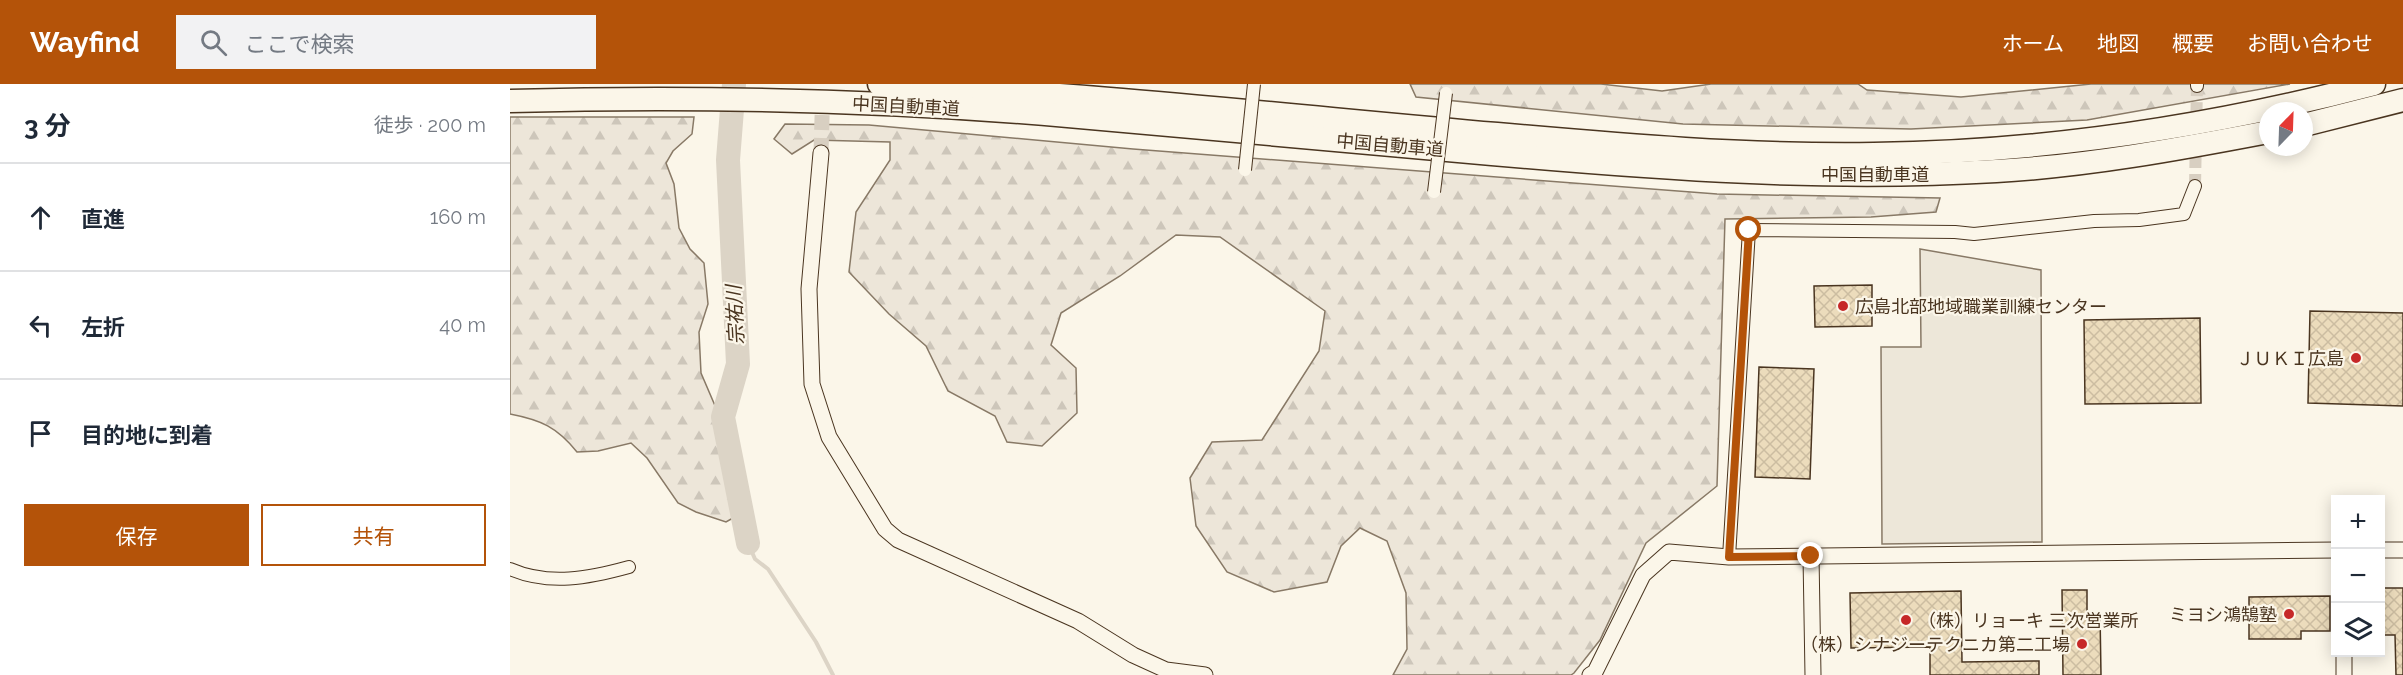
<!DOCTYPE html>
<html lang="ja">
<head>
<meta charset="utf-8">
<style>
	:root { --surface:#fff; --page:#f2f2f3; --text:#1f2937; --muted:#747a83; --line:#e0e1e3; --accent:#b45309 }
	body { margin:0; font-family:Raleway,"Noto Sans JP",sans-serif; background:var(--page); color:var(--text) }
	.controls { position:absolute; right:18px; bottom:18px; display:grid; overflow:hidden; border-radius:0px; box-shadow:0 3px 15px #0003 }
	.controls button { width:54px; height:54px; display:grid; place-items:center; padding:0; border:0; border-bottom:2px solid var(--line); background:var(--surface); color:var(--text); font:30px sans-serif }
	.compass { position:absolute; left:1749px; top:18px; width:54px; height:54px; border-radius:50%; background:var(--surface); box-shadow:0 3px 15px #0003; rotate:23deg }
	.stop { position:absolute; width:18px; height:18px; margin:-14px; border:4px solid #b45309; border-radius:50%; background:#fff }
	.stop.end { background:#b45309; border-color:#fff; box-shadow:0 2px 6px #0008 }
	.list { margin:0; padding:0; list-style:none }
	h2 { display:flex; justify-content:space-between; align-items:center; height:78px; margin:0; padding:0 24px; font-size:26px }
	h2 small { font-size:20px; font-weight:400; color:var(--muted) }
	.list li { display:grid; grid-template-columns:39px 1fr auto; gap:18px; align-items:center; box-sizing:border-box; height:108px; padding:0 24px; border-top:2px solid var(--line) }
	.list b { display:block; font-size:22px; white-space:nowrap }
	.list em { font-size:20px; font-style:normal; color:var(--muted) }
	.actions { display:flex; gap:12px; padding:18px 24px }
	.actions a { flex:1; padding:14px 0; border:2px solid var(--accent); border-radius:0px; text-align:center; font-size:21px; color:var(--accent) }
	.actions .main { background:var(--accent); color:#fff }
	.icon { flex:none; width:33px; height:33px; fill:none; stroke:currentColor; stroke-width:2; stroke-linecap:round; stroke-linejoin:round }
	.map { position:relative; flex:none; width:1893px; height:591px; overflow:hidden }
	header { display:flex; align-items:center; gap:36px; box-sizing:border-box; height:84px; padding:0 30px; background:var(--accent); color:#fff }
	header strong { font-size:28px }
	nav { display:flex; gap:33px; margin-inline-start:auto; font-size:21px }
	.search { width:420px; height:54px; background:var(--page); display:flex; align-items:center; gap:15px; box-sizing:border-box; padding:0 21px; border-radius:0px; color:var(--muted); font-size:22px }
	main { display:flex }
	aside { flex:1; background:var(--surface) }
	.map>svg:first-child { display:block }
</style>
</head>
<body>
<header>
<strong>Wayfind</strong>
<div class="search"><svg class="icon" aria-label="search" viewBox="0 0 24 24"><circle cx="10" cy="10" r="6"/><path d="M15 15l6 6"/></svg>ここで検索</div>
<nav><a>ホーム</a><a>地図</a><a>概要</a><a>お問い合わせ</a></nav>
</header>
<main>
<aside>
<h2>3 分<small>徒歩 · 200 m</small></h2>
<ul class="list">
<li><svg class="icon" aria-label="ahead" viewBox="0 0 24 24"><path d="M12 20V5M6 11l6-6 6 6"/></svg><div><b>直進</b></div><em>160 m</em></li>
<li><svg class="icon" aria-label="left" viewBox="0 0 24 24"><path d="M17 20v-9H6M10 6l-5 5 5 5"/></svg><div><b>左折</b></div><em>40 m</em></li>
<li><svg class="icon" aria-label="arrive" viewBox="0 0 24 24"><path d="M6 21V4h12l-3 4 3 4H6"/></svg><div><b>目的地に到着</b></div></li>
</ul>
<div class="actions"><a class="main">保存</a><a>共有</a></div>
</aside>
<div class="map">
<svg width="1893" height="591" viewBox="0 0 1893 591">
	<defs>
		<pattern id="forest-firs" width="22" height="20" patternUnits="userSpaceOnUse" patternTransform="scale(1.5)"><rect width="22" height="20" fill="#ede6d9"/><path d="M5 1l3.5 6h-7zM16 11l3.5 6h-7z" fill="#cdc6ba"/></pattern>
		<pattern id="building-cross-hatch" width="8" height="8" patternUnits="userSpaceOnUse" patternTransform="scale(1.5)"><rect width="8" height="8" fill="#ecdcbc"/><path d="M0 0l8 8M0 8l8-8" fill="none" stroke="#ccbda1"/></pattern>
	</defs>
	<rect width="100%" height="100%" fill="#fbf6e9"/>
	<g fill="url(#forest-firs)" stroke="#887966" stroke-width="1.5">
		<path d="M900,0H1091L1152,7L1201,0H1348L1357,6L1451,13L1581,0H1780L1577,36L1401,45L1173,40L906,13Z"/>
		<path d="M0,33H184L182,50L163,67L156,79L164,100L169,144L180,165L194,179L198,220L189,248L191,289L206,324L223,434L216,438L186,428L168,419L137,374L121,359L88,367L67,368C47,343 31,336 0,330Z"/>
		<path d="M275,40L359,41L623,65L1207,110L1430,114L1426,128L1361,133L1215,135L1207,402L1136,459L1090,556L1064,589L1061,591H883L897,565L896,509L877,457L850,444L831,462L817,498L764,508L717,488L686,442L680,394L702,358L752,356L809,267L815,227L710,153L666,151L610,192L551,229L541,261L566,284L567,329L532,362L497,358L485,332L438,307L416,262L379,230L339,188L346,128L380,76V58L304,56L282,70L264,55Z"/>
	</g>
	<path fill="#ede7d9" stroke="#887966" stroke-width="1.5" d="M1410,165L1531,186L1532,458L1372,460L1371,263H1411Z"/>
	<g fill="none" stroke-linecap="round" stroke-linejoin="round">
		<path stroke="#dcd4c6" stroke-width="4" d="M238,459L245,475L258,485L306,558L323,591"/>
		<path stroke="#dcd4c6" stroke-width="24" d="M224,0L218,76L228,280L213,333L238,459"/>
	</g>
	<g fill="url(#building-cross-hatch)" stroke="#4a3520" stroke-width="1.5">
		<path d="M1362,201V242L1305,243L1304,202Z"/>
		<path d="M1800,227L1893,229V322L1798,319Z"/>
		<path d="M1690,234L1691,319L1575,320L1574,236Z"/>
		<path d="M1249,283L1304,285L1300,395L1245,393Z"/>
		<path d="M1871,504H1893V591H1886L1885,551H1871Z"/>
		<path d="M1552,506H1577V529H1590L1591,591H1553Z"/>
		<path d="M1451,507L1452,578L1529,577V591H1420V563L1341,564L1340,509Z"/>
		<path d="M1820,512V547H1791V555H1739V513Z"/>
	</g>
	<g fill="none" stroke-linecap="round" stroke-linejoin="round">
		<path stroke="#d8cfc1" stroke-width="12" stroke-dasharray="12 6" stroke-linecap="butt" d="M1685,102L1687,2"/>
		<path stroke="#d8cfc1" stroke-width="15" stroke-dasharray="15 8" stroke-linecap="butt" d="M311,69L313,0"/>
		<defs>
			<g id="minor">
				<path d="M1687,0V2"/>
				<path d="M1219,473L1239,146L1445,148L1464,150L1584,137L1629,136L1674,130L1685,102"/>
				<path d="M0,485C39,502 79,494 119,483"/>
			</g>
			<g id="tertiary">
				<path d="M311,69L299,205L302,300L319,353L375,445L388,456L568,537L623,571L656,586L695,591"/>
				<path d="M1870,466H1893"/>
				<path d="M1301,472L1303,591"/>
				<path d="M1834,568V591"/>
				<path d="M1080,591L1085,588L1133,491L1159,468L1219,473L1826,466"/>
			</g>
			<g id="motorway">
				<path d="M369,0C575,9 781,32 987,50C1112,61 1238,72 1364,70C1533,68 1700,43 1864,0"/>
				<path d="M0,17C186,12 373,16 558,32C699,44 840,57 982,70C1150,85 1318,97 1486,87C1577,82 1669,65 1758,48"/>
				<path d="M1794,41L1893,16"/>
			</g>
		</defs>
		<use href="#minor" stroke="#4a3520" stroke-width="14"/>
		<use href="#tertiary" stroke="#4a3520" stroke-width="17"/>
		<use href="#motorway" stroke="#4a3520" stroke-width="25"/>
		<use href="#minor" stroke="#fbf6e9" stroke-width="12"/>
		<use href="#tertiary" stroke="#fbf6e9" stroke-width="15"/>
		<use href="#motorway" stroke="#fbf6e9" stroke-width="22"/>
		<defs>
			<g id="minor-bridge">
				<path d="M735,86L744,0"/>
				<path d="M924,108L936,9"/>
			</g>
		</defs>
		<use href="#minor-bridge" stroke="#4a3520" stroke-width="14" stroke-linecap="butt"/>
		<use href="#minor-bridge" stroke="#fbf6e9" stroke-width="12"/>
	</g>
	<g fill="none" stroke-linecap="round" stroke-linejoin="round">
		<path stroke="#b45309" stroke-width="8" d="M1239,146L1219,473L1301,472"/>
	</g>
	<g fill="#c62828" stroke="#fbf6e9" stroke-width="2">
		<circle cx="1333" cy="222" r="6"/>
		<circle cx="1846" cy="274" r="6"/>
		<circle cx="1779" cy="530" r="6"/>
		<circle cx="1396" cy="536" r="6"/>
		<circle cx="1572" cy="560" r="6"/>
	</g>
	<g text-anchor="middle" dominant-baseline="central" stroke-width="4.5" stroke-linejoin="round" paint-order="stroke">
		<g font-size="18" fill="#4a3520" stroke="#fbf6e9">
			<text transform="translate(396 22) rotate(3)">中国自動車道</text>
			<text transform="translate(880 61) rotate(5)">中国自動車道</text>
			<text x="1365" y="90">中国自動車道</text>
		</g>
		<g font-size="18" fill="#4a3520" stroke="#fbf6e9" text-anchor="end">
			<text x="1345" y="222" text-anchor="start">広島北部地域職業訓練センター</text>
			<text x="1834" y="274">ＪＵＫＩ広島</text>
			<text x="1767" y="530">ミヨシ鴻鵠塾</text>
			<text x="1408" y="536" text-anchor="start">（株）リョーキ 三次営業所</text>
			<text x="1560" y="560">（株）シナジーテクニカ第二工場</text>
		</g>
		<g font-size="20" font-style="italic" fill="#4a3520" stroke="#fbf6e9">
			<text transform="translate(225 231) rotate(-93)">宗祐川</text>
		</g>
	</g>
</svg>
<div class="controls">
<button>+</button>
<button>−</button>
<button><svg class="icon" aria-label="layers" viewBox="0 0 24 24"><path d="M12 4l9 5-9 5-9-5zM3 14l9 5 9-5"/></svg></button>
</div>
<svg class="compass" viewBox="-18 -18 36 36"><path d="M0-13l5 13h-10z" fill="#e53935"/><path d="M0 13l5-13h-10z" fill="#747a83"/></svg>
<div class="stop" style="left:1239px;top:146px"></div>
<div class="stop end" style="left:1301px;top:472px"></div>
</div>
</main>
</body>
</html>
